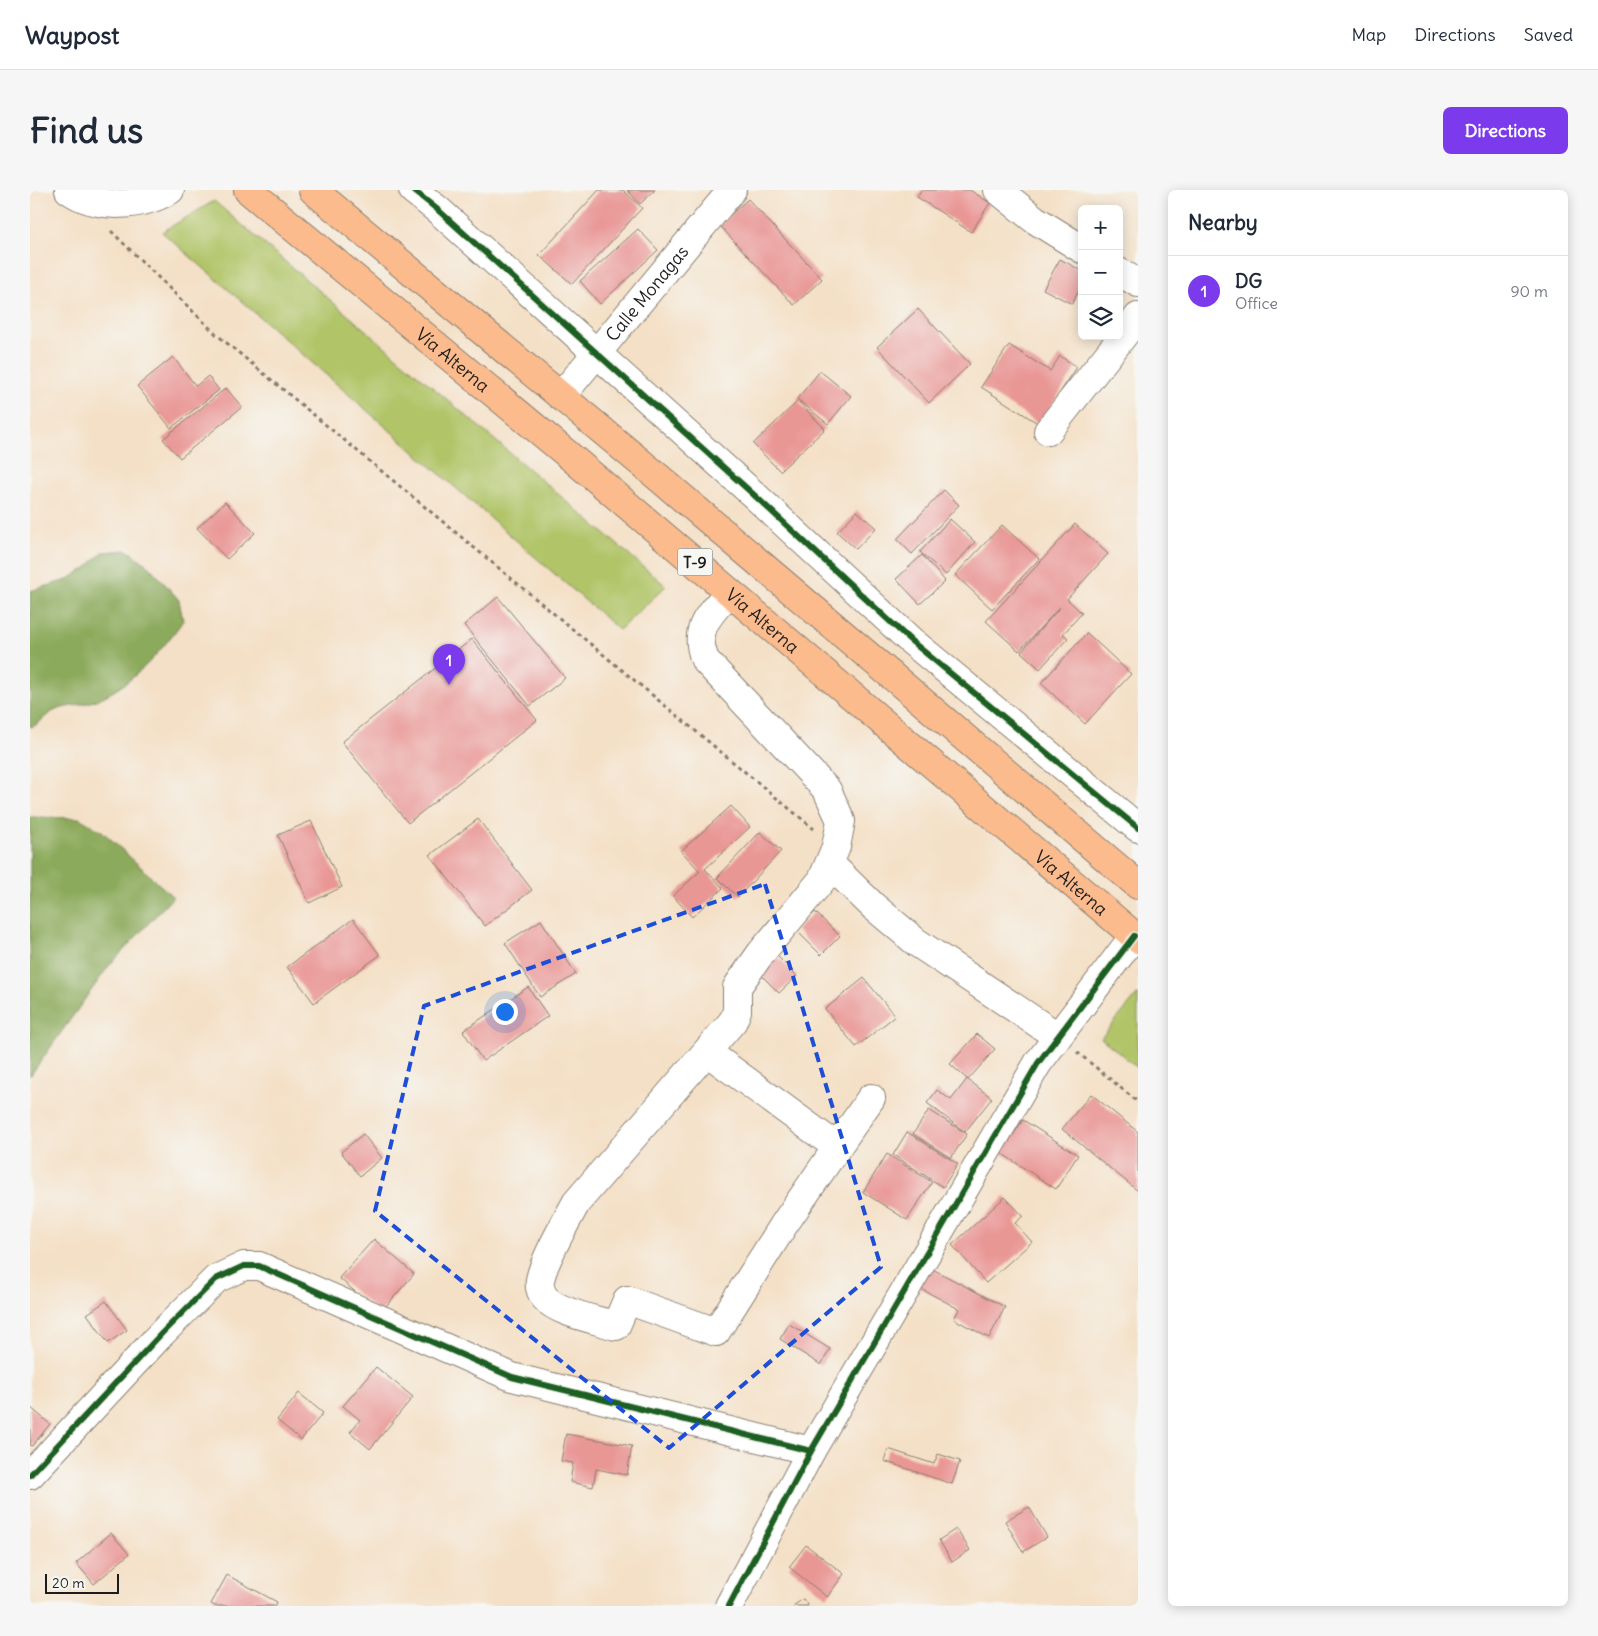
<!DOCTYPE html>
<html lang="en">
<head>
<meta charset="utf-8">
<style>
	:root { --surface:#fff; --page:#f6f6f7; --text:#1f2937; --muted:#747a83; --line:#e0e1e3; --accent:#7c3aed }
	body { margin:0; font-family:Delius,sans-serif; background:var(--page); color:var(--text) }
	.controls { position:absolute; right:15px; top:15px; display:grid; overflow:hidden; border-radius:8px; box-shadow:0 2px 12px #0003 }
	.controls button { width:45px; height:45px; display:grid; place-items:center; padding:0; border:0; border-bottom:1px solid var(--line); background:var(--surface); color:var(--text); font:25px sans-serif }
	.scale { position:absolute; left:15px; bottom:12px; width:74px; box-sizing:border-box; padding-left:5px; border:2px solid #1c1c1c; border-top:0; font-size:14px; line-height:18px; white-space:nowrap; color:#1c1c1c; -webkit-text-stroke:4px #f6f6f2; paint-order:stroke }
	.you { position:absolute; left:474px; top:821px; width:18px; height:18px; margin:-12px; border:4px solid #fff; border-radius:50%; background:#1a73e8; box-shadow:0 0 0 8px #1a73e833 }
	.badge { display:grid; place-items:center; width:32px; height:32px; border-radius:50%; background:var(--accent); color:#fff; font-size:16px; font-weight:700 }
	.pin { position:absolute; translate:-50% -41px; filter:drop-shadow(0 1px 2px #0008) }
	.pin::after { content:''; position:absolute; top:26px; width:18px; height:15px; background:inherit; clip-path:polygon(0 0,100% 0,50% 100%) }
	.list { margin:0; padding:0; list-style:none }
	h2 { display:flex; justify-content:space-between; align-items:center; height:65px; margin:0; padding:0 20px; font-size:21px }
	h2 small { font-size:16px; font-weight:400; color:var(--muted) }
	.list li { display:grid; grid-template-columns:32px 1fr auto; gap:15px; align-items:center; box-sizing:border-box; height:70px; padding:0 20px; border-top:1px solid var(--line) }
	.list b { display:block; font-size:19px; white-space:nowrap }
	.list p { margin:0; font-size:16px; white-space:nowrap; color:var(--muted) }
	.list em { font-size:16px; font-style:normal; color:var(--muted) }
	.icon { flex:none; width:28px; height:28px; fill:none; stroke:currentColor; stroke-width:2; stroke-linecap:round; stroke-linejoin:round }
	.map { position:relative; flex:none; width:1108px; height:1416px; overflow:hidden; border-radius:8px }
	header { display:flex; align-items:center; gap:30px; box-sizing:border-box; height:70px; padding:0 25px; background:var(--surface); border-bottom:1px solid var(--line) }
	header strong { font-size:24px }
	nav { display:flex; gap:28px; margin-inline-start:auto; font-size:18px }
	.intro { display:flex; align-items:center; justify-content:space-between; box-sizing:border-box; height:120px; padding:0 30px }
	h1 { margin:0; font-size:35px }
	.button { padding:12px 22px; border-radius:8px; background:var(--accent); color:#fff; font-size:18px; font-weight:700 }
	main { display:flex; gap:30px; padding:0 30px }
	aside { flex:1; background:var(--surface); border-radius:8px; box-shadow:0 2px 12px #0003 }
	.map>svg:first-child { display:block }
</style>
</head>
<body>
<header>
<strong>Waypost</strong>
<nav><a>Map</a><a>Directions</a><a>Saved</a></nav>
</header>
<div class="intro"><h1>Find us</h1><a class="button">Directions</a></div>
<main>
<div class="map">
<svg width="1108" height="1416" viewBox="0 0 1108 1416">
	<rect width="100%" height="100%" fill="#f6f6f2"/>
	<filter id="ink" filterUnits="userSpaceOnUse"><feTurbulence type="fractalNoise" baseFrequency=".02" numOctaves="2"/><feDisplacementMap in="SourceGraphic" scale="10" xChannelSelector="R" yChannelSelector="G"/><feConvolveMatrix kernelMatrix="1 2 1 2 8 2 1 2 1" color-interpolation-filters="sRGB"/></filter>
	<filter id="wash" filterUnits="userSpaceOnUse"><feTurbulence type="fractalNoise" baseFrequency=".0096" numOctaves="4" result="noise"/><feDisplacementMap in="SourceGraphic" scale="20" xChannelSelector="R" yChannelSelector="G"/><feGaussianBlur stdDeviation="1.12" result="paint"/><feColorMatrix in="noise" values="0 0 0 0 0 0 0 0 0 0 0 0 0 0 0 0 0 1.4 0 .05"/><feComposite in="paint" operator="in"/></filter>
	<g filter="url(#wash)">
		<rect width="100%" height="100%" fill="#f4e0c6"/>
		<g fill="#b1c468" stroke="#667042">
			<path d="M184,11L636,396L589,440L132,42Z"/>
			<path d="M1108,804V878L1071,848Z"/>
		</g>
		<g fill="#8caa5c" stroke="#54633c">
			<path d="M97,360L118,375L149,410L153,431C130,462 103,495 66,510C52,516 35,515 22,522C13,527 10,535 0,537V401L37,390L56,378L73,362Z"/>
			<path d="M0,627L49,628L73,642L143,707L78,777L0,886Z"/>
		</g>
		<g id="blocks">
			<g fill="#e99795">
				<path d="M569,0H593L612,18L542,94L509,65Z"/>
				<path d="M597,0H625L610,14Z"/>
				<path d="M891,0H940L960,13L941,42L887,7Z"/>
				<path d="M718,9L792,89L764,115L689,35Z"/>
				<path d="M608,39L628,60L570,114L550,91Z"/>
				<path d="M1030,69L1052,81V95L1042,114L1013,99Z"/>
				<path d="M888,119L940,174L899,213L847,157Z"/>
				<path d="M979,155L1020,181L1030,166L1047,177L1009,234L951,197Z"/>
				<path d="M143,167L166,196L178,186L189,200L141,238L107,196Z"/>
				<path d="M790,181L821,206L798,234L767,209Z"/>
				<path d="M196,198L212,217L150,268L133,249Z"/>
				<path d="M768,211L795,239L750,281L723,254Z"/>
				<path d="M914,300L929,315L882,364L867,349Z"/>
				<path d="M195,312L225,343L197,369L167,338Z"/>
				<path d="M827,321L846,338L826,359L807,342Z"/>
				<path d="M920,329L945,352L916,385L890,362Z"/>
				<path d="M1045,334L1078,364L1037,409L1052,423L1033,444L1038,448L1010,479L991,462L1030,417L989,461L956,431Z"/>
				<path d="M972,335L1009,369L962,419L925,385Z"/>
				<path d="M892,365L915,391L890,414L866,389Z"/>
				<path d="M468,407L535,488L500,516L434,435Z"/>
				<path d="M1057,443L1101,484L1055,534L1011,493Z"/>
				<path d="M442,449L507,530L378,633L312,552Z"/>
				<path d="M701,616L720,637L675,679L693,698L662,727L643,706L670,681L651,661Z"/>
				<path d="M448,629L502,700L455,736L400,665Z"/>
				<path d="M281,631L312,697L279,713L248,645Z"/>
				<path d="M730,642L751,661L708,707L687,688Z"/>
				<path d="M785,722L810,746L791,765L766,740Z"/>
				<path d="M323,729L350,765L284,813L257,777Z"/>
				<path d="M511,730L546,784L510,807L475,753Z"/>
				<path d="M747,766L767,786L749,803L730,784Z"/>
				<path d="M834,788L865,826L826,857L795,819Z"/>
				<path d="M498,797L518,826L453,871L433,841Z"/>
				<path d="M947,844L965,859L938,890L920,874Z"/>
				<path d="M937,889L962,908L935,942L897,913L907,900L921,910Z"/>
				<path d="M1061,904L1108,942V1001L1032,939Z"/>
				<path d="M899,920L937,944L921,968L883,944Z"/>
				<path d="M993,930L1048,965L1026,999L971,963Z"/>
				<path d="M877,942L928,974L913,997L863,965Z"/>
				<path d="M333,944L352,968L330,986L311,962Z"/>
				<path d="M857,964L902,992L877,1030L833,1002Z"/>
				<path d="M975,1007L993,1026L985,1033L1002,1052L956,1093L922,1055Z"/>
				<path d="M344,1049L384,1084L350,1123L309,1088Z"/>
				<path d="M893,1074L975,1117L959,1148L924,1129L929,1119L882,1094Z"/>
				<path d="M76,1111L97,1140L78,1153L57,1124Z"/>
				<path d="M759,1134L800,1159L791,1175L750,1149Z"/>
				<path d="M346,1177L383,1207L340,1259L320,1242L330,1230L313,1216Z"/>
				<path d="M269,1203L293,1223L271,1250L247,1230Z"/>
				<path d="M0,1217L20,1234L2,1256L0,1255Z"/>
				<path d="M536,1244L602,1256L597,1285L566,1279L563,1297L540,1292L543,1273L531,1271Z"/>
				<path d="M858,1259L904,1274L908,1264L930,1271L922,1294L854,1271Z"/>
				<path d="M999,1317L1017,1347L993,1362L975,1331Z"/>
				<path d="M926,1339L940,1360L922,1372L909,1350Z"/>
				<path d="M81,1343L99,1364L64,1394L46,1373Z"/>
				<path d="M776,1355L814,1384L797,1407L759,1377Z"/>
				<path d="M197,1385L247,1412L245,1416H185L181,1414Z"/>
				<path d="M773,1409L778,1416H763Z"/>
			</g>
		</g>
	</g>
	<g filter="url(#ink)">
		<use href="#blocks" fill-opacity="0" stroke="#887e71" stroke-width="1"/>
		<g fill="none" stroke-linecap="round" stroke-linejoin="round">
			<defs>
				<g id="minor">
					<path d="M39,0C68,20 110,17 140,0"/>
					<path d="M383,0L408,20L723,304L880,450L1108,638"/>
					<path d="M968,0L1004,29L1052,59"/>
					<path d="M1089,82L1108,93"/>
					<path id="s1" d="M531,206L702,0"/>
					<path d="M1018,241L1108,127"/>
					<path d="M699,402C680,425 662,437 675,470L797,600L811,631L806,657L792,690L731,763L707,797V821L703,831L546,1013C536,1032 514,1069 510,1090C509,1096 511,1103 515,1108C528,1123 568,1130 586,1136L597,1110L686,1142L755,1033L841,908"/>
					<path d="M800,674L843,716L886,752L1027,846"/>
					<path d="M677,862L807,957"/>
					<path d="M0,1285L132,1143L186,1089L214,1076H229L482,1187L781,1261"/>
					<path d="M699,1416L781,1261L1008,873L1104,746"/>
				</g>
				<g id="highway">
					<path id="s2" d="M218,0L536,263L1108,749"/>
					<path d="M283,0L628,287L1108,695"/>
				</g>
			</defs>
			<use href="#minor" stroke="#887e71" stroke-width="30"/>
			<use href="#highway" stroke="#887e71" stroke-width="30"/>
			<g stroke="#887e71" stroke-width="3" stroke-dasharray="4 4" stroke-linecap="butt">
				<path d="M81,41L186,144L784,639"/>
				<path d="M1047,862L1108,912"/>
			</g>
			<use href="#minor" stroke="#fff" stroke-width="28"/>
			<use href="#highway" stroke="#fbbb8d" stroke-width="28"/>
			<defs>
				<g id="cycleway">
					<path d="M383,0L408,20L723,304L880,450L1108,638"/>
					<path d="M0,1285L132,1143L186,1089L214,1076H229L482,1187L781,1261"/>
					<path d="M699,1416L781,1261L1008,873L1104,746"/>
				</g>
			</defs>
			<use href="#cycleway" stroke="#f6f6f2" stroke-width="9"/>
			<use href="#cycleway" stroke="#1b5e20" stroke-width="6"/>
		</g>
	</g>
	<path fill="none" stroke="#1d4ed8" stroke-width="4" stroke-dasharray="10 6" stroke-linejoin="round" d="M735,694L851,1077L639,1258L345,1021L394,816Z"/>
	<g text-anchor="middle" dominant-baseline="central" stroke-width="4" stroke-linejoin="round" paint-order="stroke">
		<rect fill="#f6f6f2" stroke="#5d5d5c" stroke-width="1" x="647.5" y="358.5" width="35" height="27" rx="4"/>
		<g font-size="16" font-weight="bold" fill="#1c1c1c">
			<text x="665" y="372">T-9</text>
		</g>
		<g font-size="18" fill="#1c1c1c" stroke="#f6f6f2">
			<text stroke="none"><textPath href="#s1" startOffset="134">Calle Monagas</textPath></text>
			<text stroke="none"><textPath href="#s2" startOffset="266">Vía Alterna</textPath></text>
			<text stroke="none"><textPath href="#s2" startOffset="671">Vía Alterna</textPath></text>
			<text stroke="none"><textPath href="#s2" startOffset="1076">Vía Alterna</textPath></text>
		</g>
	</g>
</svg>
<div class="controls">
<button>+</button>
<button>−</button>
<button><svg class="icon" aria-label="layers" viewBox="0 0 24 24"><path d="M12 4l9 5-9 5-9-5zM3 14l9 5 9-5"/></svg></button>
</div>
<div class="scale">20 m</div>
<div class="you"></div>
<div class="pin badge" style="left:419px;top:495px">1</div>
</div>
<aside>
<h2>Nearby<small></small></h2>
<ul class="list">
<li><span class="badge">1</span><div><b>DG</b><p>Office</p></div><em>90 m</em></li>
</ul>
</aside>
</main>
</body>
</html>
